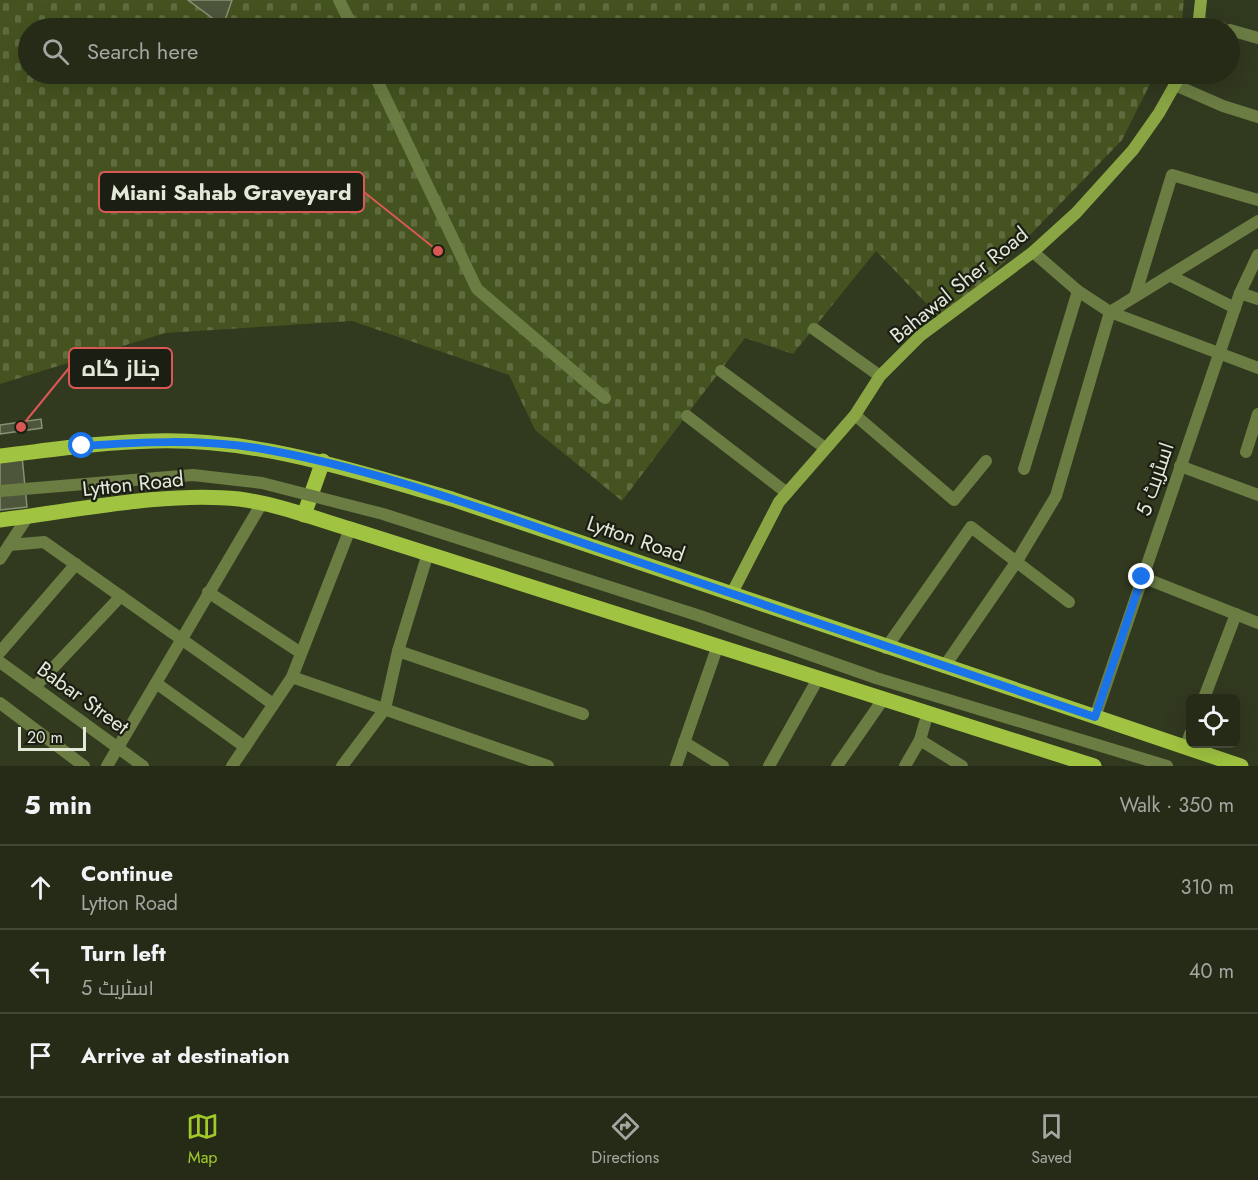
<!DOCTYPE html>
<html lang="en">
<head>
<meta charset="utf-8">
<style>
	:root { --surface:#252b17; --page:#313724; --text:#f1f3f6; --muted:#a3a7a1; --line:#424736; --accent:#a1c929 }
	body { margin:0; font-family:Jost,Cairo,sans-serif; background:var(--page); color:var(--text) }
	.controls { position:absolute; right:18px; bottom:18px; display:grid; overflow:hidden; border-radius:9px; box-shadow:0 6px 24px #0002 }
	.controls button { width:54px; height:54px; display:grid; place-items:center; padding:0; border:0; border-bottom:2px solid var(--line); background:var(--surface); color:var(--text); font:30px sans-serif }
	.scale { position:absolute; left:18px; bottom:15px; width:68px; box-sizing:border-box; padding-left:6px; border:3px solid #e3e9d9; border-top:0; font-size:16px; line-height:21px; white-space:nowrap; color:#e3e9d9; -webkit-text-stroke:4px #1b1e13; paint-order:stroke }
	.stop { position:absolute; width:18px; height:18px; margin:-14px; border:4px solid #1a73e8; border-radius:50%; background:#fff }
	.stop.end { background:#1a73e8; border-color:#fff; box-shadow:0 2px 6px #0008 }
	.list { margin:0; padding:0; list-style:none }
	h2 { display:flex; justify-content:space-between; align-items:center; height:78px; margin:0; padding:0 24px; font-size:26px }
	h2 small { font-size:20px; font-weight:400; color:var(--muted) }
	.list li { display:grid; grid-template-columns:39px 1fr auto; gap:18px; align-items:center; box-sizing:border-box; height:84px; padding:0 24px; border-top:2px solid var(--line) }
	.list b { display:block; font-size:22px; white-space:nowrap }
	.list p { margin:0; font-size:20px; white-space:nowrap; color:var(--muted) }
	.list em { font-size:20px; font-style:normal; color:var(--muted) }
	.icon { flex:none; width:33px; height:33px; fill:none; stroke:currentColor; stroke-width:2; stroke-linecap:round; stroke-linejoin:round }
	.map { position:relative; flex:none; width:1258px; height:766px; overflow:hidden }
	.search { position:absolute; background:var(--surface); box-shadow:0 6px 24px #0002; left:18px; right:18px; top:18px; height:66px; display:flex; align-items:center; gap:15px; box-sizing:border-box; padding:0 21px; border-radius:33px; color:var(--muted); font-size:22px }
	.sheet { height:330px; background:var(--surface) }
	nav { display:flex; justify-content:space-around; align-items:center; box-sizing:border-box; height:84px; border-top:2px solid var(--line); background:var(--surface); font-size:16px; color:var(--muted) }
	nav a { display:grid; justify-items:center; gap:3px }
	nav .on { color:var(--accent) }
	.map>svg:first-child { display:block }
</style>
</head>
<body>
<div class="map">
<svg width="1258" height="766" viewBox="0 0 1258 766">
	<defs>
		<pattern id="cemetery-stones" width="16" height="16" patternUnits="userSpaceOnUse" patternTransform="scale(1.5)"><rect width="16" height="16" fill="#44531f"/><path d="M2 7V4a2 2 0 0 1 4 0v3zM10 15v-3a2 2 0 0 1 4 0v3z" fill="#5f6c3f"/></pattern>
	</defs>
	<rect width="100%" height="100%" fill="#31391f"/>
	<path fill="url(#cemetery-stones)" d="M0,0H1184L1182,19L1177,28H28V74H1155L1122,140L945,323L876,251L793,354L745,338L622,501L535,430L509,375L352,321L165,333L0,384Z"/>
	<g fill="#4d563b" stroke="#869173" stroke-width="1.5">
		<path d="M188,0H232L223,26Z"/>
		<path d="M41,419L42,428L0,434V425Z"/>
		<path d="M22,456L27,507L0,510V459Z"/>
	</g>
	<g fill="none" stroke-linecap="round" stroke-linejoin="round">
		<g stroke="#6b7d43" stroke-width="12">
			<path d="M339,0L353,28"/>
			<path d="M374,74L477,289L605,398"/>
			<path d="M1024,469L1078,291"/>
			<path d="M886,648L971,527L1069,602"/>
			<path d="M156,683L245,747"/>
			<path d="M35,687L121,596"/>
			<path d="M769,766L819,677"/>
			<path d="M837,766L884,698"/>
		</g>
		<g stroke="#6b7d43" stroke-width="12">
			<path d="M1200,22L1222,28"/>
			<path d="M1230,30L1258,38"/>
			<path d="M1175,85L1223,106L1258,117"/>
			<path d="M1033,252L1078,291L1110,312L1258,368"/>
			<path d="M1171,276L1235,308"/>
			<path d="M1240,293L1258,299"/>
			<path d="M1135,296L1172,175L1258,200"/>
			<path d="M814,329L880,376"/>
			<path d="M721,371L825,448"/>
			<path d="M855,415L954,500L986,461"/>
			<path d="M687,416L787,493"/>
			<path d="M1246,452L1258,414"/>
			<path d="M1180,466L1258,495"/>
			<path d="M9,545L44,542L273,704"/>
			<path d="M0,559L28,516"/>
			<path d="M1142,577L1258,623"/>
			<path d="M208,592L301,653"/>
			<path d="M398,651L428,553"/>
			<path d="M0,652L76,564"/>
			<path d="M0,662L143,766"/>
			<path d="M944,667L1017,561L1056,496L1110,312L1258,221"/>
			<path d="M292,677L548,766"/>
			<path d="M1204,698L1236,614"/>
			<path d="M0,703L84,766"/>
			<path d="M1095,717L1240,293L1258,255"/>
			<path d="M920,740L962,766"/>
			<path d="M684,742L723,766"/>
			<path d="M1186,747L1190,734"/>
			<path d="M107,766L262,503"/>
			<path d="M232,766L292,677L350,529"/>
			<path d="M342,766L385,709L398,651L583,714"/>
			<path d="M676,766L718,645"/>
			<path d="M905,766L920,740L928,712"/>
		</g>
		<g stroke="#89a544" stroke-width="12">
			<path d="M1198,28L1201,0"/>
			<path d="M732,593L779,502L855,415L880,376L920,336L1033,252L1076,213L1133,150L1159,113L1181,74"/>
		</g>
		<g stroke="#a0c441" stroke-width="15">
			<path d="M0,456C51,450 102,442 154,441C257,438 355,471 452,499L1241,766"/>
			<path d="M304,515L323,461"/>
			<path d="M0,520C74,511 166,491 239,499C277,504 314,518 350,529L1094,766"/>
		</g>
		<path stroke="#6b7d43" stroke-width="12" d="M0,491L193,475L262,483L383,514L700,616L876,678L1167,766"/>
	</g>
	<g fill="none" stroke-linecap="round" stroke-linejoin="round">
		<path stroke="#1a73e8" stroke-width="8" d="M82,446C141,442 199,439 257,448C380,469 499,515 618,555C777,608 935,664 1095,717L1142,577"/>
	</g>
	<g text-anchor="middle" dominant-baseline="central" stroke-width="4.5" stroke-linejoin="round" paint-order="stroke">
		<g font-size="21" fill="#e3e9d9" stroke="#1b1e13">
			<text transform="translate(959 285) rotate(-39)">Bahawal Sher Road</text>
			<text transform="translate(1155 479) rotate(-71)">اسٹریٹ 5</text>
			<text transform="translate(133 484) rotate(-6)">Lytton Road</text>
			<text transform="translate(636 539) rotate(19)">Lytton Road</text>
			<text transform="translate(83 698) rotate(36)">Babar Street</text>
		</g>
	</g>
	<path fill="none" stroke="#d95854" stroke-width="2" d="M438 251L364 192M21 427L69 368"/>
	<g fill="#d95854" stroke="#1b1e13" stroke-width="2">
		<circle cx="438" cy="251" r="6"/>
		<circle cx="21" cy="427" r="6"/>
	</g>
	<g fill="#1b1e13" stroke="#d95854" stroke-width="2">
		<rect x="99" y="172" width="265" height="40" rx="6"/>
		<rect x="69" y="348" width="103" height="40" rx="6"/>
	</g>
	<g font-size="22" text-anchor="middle" font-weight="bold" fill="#e3e9d9">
		<text x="231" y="200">Miani Sahab Graveyard</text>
		<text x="121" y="376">جناز گاہ</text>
	</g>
</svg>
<div class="controls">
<button><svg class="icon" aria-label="locate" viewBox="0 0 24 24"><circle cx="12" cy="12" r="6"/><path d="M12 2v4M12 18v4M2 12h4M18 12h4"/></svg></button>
</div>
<div class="scale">20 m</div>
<div class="stop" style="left:82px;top:446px"></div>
<div class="stop end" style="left:1142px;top:577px"></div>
<div class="search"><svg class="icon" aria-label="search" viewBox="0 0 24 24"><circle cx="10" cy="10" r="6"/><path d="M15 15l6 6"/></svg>Search here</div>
</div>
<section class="sheet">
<h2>5 min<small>Walk · 350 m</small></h2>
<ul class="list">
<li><svg class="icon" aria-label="ahead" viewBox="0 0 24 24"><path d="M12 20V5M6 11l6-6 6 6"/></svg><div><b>Continue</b><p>Lytton Road</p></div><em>310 m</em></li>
<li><svg class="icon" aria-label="left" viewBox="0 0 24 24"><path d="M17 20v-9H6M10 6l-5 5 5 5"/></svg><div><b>Turn left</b><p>اسٹریٹ 5</p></div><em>40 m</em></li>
<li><svg class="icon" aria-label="arrive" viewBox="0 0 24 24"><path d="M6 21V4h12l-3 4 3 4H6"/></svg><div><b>Arrive at destination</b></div></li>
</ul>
</section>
<nav>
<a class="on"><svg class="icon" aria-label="map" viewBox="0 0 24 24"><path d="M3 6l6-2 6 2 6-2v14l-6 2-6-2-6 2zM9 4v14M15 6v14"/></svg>Map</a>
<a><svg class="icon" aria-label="directions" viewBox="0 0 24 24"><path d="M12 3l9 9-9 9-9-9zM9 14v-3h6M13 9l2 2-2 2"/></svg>Directions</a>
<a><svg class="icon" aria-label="saved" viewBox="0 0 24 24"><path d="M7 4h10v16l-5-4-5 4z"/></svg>Saved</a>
</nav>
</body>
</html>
